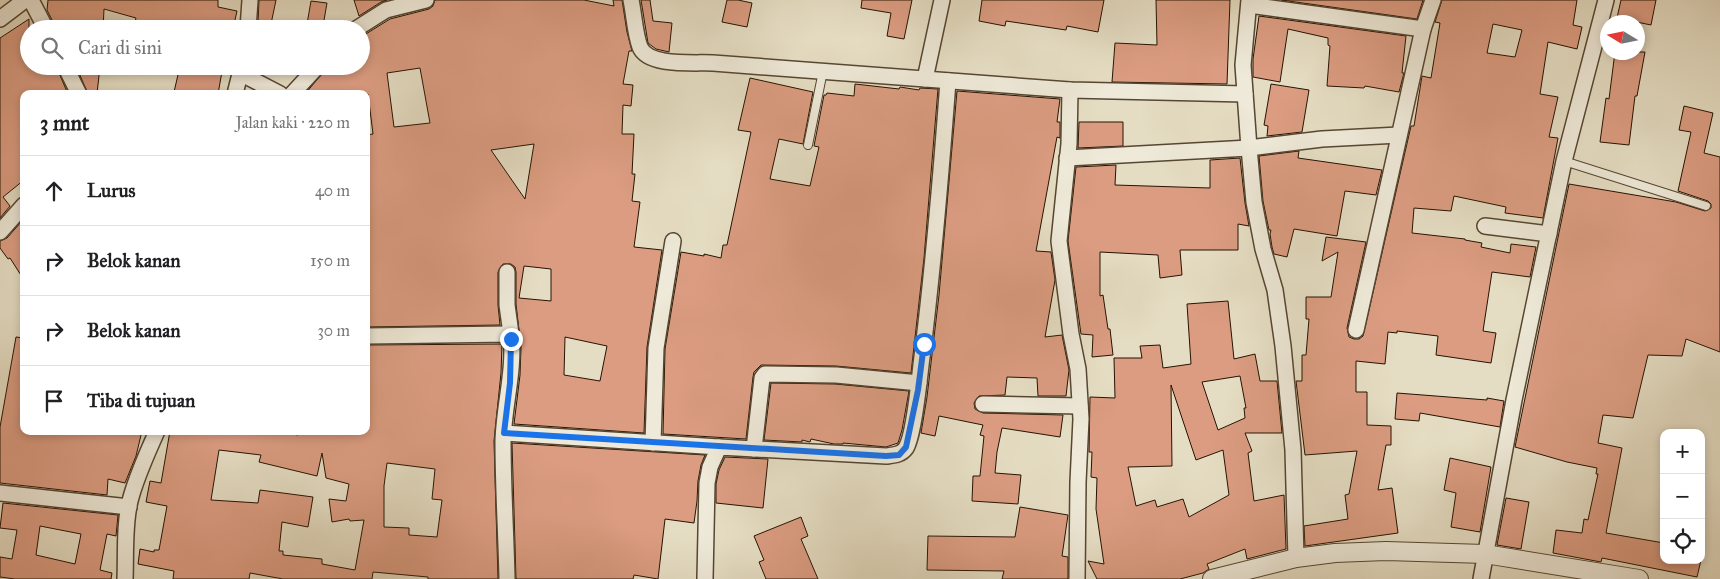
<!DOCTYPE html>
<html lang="id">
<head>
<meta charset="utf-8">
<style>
	:root { --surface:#fff; --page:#f2f2f2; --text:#202124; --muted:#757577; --line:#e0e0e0 }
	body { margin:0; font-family:"IM FELL Great Primer",serif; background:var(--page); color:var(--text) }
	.controls { position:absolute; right:15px; bottom:15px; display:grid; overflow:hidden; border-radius:10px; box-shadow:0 2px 8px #0003 }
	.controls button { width:45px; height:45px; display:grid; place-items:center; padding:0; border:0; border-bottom:1px solid var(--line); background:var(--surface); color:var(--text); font:25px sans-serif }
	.compass { position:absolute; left:1600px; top:15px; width:45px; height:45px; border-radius:50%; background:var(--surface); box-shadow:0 2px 8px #0003; rotate:280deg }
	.stop { position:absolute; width:15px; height:15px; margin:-11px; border:4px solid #1a73e8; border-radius:50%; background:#fff }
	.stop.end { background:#1a73e8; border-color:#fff; box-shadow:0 1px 5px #0008 }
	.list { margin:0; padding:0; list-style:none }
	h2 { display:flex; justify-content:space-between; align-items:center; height:65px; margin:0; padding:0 20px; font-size:21px }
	h2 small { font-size:16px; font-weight:400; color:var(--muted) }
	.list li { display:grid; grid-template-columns:32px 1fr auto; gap:15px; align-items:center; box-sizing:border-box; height:70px; padding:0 20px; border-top:1px solid var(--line) }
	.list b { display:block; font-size:19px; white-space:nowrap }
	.list em { font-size:16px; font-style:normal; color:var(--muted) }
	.icon { flex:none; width:28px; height:28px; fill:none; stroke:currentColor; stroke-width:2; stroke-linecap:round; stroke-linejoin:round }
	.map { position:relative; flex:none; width:1720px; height:579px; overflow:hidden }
	.search { position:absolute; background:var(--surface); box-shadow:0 2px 8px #0003; left:20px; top:20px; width:350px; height:55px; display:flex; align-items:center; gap:12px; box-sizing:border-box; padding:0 18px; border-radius:28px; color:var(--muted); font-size:19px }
	.panel { position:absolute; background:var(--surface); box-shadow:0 2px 8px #0003; left:20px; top:90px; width:350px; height:345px; border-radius:10px }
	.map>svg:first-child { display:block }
</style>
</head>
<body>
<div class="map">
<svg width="1720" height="579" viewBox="0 0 1720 579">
	<rect width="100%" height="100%" fill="#e5ddc3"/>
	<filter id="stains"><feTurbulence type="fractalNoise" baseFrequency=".004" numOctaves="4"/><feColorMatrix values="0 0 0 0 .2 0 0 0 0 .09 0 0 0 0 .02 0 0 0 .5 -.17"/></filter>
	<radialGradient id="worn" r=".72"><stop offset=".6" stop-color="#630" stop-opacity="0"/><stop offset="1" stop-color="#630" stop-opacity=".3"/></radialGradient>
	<g fill="#db9c81" stroke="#261301" fill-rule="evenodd">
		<path d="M48,0H218V7L237,11L233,29H210L195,25V29H133L136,18L104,9L103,29H85V23L53,22L47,10Z"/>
		<path d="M259,0H276L271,24L258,22Z"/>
		<path d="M354,0H387L381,2L359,16Z"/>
		<path d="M435,0H584L614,6L613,0H622L627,32L632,51H629L623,84L633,85L631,106L623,105L622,134H634L632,174H635L632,201L640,202L634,247L662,250L647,347L644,433L514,424L520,375L521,348L516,304V272L515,267L511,264H503L498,272V305L500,325L366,327V135L373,134L368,94H305L327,68L361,66V37L390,19L429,9L433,6ZM420,68L430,123L394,127L387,73ZM534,144L525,199L491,150ZM524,266L551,269V301L519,298ZM565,337L607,346L600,381L564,375Z"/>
		<path d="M641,0H650L653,21L672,23L669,52L656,49L648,43Z"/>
		<path d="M727,0H738L752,3L747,27L722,22Z"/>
		<path d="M862,0H912L904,39L887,36L891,13L861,8Z"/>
		<path d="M982,0H1104L1098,32L1067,26L1066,30L1006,21L1005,26L979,21Z"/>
		<path d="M1156,0H1230L1227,84L1112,82L1115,43L1157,45Z"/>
		<path d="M1281,0H1423L1417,19Z"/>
		<path d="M1442,0H1577L1573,25L1582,27L1577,49L1548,42L1540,94L1558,97L1549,137L1558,138L1543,218L1505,213L1506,207L1454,196L1451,211L1414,208L1412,233L1465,239V240L1482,243L1481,247L1510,253L1511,244L1536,247L1530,277L1492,272L1483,331L1496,333L1491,363L1436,355L1438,336L1397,331V333L1388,332L1385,364L1356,361V392H1367V425L1391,426V445H1386L1378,490L1392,488L1398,533L1305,546L1304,526L1348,519L1345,495L1349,494L1357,451L1305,455L1296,381H1302V355H1306L1309,319H1306V297H1331L1338,252L1322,261L1326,237L1366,242L1347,328L1349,337L1354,339H1359L1363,336L1411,126H1414L1422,76L1431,78L1440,23L1435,22ZM1493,24L1522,30L1515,57L1487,53Z"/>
		<path d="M1621,0H1656L1651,25L1617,18Z"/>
		<path d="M311,1L327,3L323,26L307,24Z"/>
		<path d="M1259,16L1406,36L1402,73H1404L1399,92L1365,86L1364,88L1327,86L1330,46L1328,45V38L1288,29L1280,82L1253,77V59Z"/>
		<path d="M29,19V66H56L68,94H24V180L3,197L10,206L0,218V38Z"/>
		<path d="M1615,52H1645L1637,96H1635L1629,145L1600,142L1606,98L1609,99Z"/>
		<path d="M76,66H100L97,94H88Z"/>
		<path d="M180,66H223L218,94H183L174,92Z"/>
		<path d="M750,78L813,92L803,144L779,139L770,179L810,186L819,147L814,146L824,95H826L827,93L854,96L855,84L899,89L900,87L919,90L920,88L938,89L924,258L911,373L836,366L761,365L754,372L753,377L746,439L663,434L665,349L681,252L704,256V254L721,258L723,245H727L751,132L738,130Z"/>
		<path d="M1271,84L1309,90L1302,132L1267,136L1268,126L1264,125Z"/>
		<path d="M957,91L1060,99L1057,122H1060V138L1057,137L1036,251L1051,252L1055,280L1045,337L1062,335L1069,370L1066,396H1038L1037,378L1007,377L1005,395L979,396L974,403L975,409L983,413L1063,415L1060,437L1002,428L997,452L995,473L1021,475L1018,504L972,501L973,476H980L984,436L980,435L983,425L939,416L935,436L921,433L927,397L939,295Z"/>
		<path d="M1684,106L1713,113L1704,153L1720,157V352L1686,339L1682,356L1648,355L1633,418L1603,415L1598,443L1622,448L1606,533L1664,543V560H1701L1697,577L1602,558L1601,562L1553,553L1556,530L1582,533L1584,519L1588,520L1598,474H1596L1597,468L1567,462L1515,447L1569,184L1676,202L1705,211L1711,208V204L1708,201L1678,191L1691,132L1679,130Z"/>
		<path d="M1079,122H1123V146L1078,148Z"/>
		<path d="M1299,151L1298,158L1382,170L1376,195L1345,191L1337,236L1294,229L1287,257L1274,254L1272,247L1270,234L1271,230H1269L1263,201L1259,156Z"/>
		<path d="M1240,158L1245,203L1249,226L1238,224V250H1180L1182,275L1160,278L1158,255L1100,252V296L1103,295L1108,329H1110L1113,355L1092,357L1093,335L1081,334L1068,241L1076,167L1116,165L1115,185L1210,188V160Z"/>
		<path d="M22,221L24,223V280L10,258L8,259L0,248V241L7,238Z"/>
		<path d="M1228,301L1234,359L1255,354L1260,381H1277L1282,433H1245L1252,451L1248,453L1254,501L1284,495L1286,549L1247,559L1245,549L1207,564L1209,569L1203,573L1180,579H1097L1088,561L1104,564L1096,509L1097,478L1091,477L1092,452H1089L1090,397L1115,398L1114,358H1142L1140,346L1160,345L1163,368L1191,364L1187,304ZM1240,376L1246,408H1244L1245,418L1218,430L1202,382ZM1171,385L1196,460L1223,450L1229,495L1189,517L1183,499L1157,507L1155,500L1136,506L1128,467L1172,466Z"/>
		<path d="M16,337L24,338V431H142L136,456L125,483L108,479L107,495L0,483V427Z"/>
		<path d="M502,344L501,373L494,441L498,579H428V577L373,572L372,579H283L250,573L249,579H173L174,571L138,564L140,549L154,552V550H159L167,506L146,502L150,481L161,483L170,431H279L298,435V431H366V345ZM219,450L261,455L259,462L317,476L322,453L326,478L349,484L346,501L329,499L332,522L349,519L350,521L364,520L355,570L322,564V559L283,555V551H279L282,522L308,527L313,497L260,490L258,503L211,500ZM387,463L435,469L432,499L442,500L437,537L409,535V528L384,527V486Z"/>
		<path d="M771,383L835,384L909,391L902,430L898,443L886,447L843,443V444H834L811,439L810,442L802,440V442L764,440Z"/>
		<path d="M1397,393L1487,400V398L1504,401L1500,427L1420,413L1419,421L1395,419Z"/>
		<path d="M512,443L705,455L701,465L698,481L697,501L694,523L665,519L658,579L634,575L633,579H516Z"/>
		<path d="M725,457L768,459L763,508L716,503V484L719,470Z"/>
		<path d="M1450,458L1491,467L1480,532L1451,527L1456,493L1444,490Z"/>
		<path d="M1506,498L1529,502L1521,549L1497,545Z"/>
		<path d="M3,503L118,515L116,536L107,534L100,570L112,573L111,579H15L0,577V557L12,559L17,530L0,528ZM40,526L81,534L75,564L36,555Z"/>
		<path d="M1020,507L1068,515L1062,556L1068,557V579H1002L1004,571L927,570L928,536L1015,537Z"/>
		<path d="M801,517L808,536L801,539L818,579H766L759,562L764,560L754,536Z"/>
	</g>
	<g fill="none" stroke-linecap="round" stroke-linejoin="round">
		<defs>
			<g id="service">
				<path d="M808,145L823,71"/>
				<path d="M1564,161L1706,206"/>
			</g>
			<g id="minor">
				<path d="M31,0L46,29"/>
				<path d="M631,0C634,14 635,34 640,47C648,67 695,62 713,63L1070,90L1245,94"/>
				<path d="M1249,0L1243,65L1249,148L1254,202L1263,249L1275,290L1283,346L1293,450L1296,558"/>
				<path d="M1249,5L1423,29L1356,330"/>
				<path d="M0,19L25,0"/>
				<path d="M248,29L250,0"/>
				<path d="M356,29L386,10L426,0"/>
				<path d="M1423,29L1433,0"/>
				<path d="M65,66L79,94"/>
				<path d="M240,73L280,94"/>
				<path d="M925,79L942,0"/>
				<path d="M1070,90L1069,144L1059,241L1071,334L1078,369L1081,419L1078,482L1077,579"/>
				<path d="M235,94L242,66"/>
				<path d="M292,94L318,66"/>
				<path d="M1067,158L1249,148L1322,139L1399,135"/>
				<path d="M1485,226L1549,234"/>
				<path d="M0,232L24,205"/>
				<path d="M507,272V305L511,334"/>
				<path d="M366,336L511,334C515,370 504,405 503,441C503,487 506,533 507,579"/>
				<path d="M983,404L1080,406"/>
				<path d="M504,433L719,447"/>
				<path d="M653,443L656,348L673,241"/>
				<path d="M754,449L762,378L765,374L836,375L919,383"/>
				<path d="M0,493L129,507"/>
				<path d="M125,579C126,554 124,525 130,501C136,477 147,454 157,431"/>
				<path d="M705,579L707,483L710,467L719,447L886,456C894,455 901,455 906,448C914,435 919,382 921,365C933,271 941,176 948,81"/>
				<path d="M1481,579L1514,400L1564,161L1606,0"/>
			</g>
			<path id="tertiary" d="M1212,579L1296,558L1335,553L1386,551L1485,554L1639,579"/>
		</defs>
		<use href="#service" stroke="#564632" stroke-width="10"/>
		<use href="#minor" stroke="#564632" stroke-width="18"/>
		<use href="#tertiary" stroke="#564632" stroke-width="20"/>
		<use href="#service" stroke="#eee9d8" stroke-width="8"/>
		<use href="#minor" stroke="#eee9d8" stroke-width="15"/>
		<use href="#tertiary" stroke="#eee9d8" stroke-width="18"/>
	</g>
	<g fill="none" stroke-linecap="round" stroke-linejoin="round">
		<path stroke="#1a73e8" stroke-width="6" d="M511,339L510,383L504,433L886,456L899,455L906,447L918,390L924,344"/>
	</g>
	<rect width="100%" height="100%" filter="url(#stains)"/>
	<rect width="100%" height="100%" fill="url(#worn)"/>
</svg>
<div class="controls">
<button>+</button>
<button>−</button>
<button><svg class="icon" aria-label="locate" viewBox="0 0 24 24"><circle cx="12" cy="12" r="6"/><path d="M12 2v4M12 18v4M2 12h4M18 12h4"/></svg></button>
</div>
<svg class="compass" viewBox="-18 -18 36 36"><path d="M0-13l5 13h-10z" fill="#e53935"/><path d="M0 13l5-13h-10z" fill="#757577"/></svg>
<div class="stop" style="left:924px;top:344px"></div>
<div class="stop end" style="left:511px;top:339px"></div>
<div class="search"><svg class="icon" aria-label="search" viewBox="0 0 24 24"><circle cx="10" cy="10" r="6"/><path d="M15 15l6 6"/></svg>Cari di sini</div>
<section class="panel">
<h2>3 mnt<small>Jalan kaki · 220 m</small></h2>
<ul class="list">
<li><svg class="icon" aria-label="ahead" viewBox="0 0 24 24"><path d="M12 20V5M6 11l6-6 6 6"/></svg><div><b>Lurus</b></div><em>40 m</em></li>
<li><svg class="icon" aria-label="right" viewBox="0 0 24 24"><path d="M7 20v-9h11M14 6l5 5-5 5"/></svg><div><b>Belok kanan</b></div><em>150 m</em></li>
<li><svg class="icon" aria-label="right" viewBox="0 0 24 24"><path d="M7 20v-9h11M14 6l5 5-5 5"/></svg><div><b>Belok kanan</b></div><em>30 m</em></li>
<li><svg class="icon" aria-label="arrive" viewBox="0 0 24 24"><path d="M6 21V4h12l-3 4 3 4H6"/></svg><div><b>Tiba di tujuan</b></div></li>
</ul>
</section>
</div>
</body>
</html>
